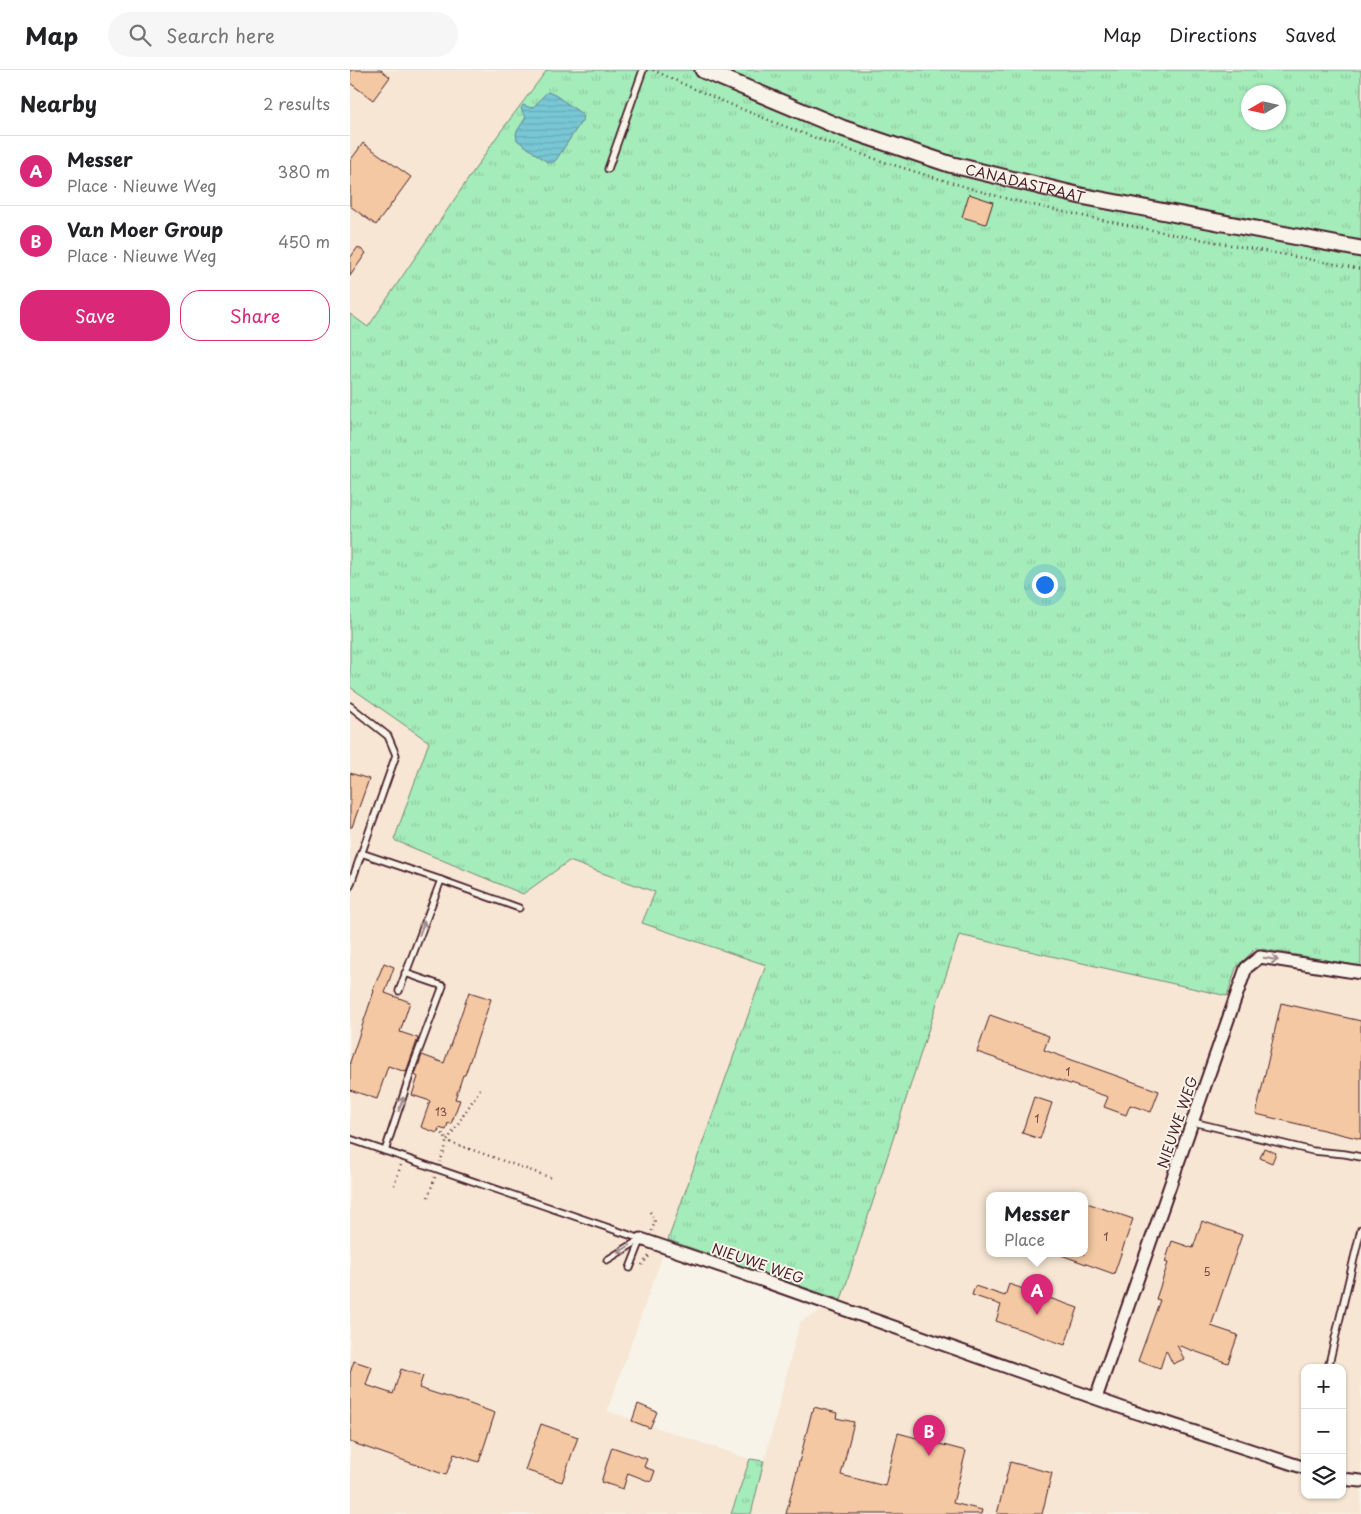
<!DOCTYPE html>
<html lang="en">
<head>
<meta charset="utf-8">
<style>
	:root { --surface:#fff; --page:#f6f6f6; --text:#202124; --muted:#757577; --line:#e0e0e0; --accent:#db2777 }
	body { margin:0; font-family:"Playpen Sans",sans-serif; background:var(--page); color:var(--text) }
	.controls { position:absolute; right:15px; bottom:15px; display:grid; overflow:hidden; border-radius:10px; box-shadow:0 1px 4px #0004 }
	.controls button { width:45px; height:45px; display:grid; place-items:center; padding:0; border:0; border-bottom:1px solid var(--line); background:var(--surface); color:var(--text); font:25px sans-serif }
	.compass { position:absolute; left:891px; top:15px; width:45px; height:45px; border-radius:50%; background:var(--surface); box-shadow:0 1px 4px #0004; rotate:261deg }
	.you { position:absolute; left:694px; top:514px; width:18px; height:18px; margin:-12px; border:4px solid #fff; border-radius:50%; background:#1a73e8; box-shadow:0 0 0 8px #1a73e833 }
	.badge { display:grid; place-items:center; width:32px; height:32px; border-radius:50%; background:var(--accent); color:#fff; font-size:16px; font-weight:700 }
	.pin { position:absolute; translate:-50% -41px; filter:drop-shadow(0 1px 2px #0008) }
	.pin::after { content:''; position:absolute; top:26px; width:18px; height:15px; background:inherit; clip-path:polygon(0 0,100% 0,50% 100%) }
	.popup { position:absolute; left:636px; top:1122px; width:102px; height:65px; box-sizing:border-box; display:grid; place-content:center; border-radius:10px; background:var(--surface); filter:drop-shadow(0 1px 4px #0005); font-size:16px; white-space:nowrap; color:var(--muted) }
	.popup b { font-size:19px; color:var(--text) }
	.popup::after { content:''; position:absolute; left:50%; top:100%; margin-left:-10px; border:10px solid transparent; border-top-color:var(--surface) }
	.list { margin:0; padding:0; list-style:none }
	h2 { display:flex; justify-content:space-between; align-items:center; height:65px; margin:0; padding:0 20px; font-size:21px }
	h2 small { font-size:16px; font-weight:400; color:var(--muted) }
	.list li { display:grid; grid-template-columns:32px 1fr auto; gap:15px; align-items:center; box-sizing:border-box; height:70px; padding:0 20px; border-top:1px solid var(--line) }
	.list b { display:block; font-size:19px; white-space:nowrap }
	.list p { margin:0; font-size:16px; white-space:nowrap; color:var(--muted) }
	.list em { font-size:16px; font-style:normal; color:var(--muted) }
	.actions { display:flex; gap:10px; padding:15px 20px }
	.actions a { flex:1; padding:11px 0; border:1px solid var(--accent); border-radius:20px; text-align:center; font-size:18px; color:var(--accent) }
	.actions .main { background:var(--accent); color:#fff }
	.icon { flex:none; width:28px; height:28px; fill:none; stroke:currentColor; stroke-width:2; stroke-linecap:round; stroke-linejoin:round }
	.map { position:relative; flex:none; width:1011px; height:1444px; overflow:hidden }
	header { display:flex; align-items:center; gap:30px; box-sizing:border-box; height:70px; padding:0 25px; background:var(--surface); border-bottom:1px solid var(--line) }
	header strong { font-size:24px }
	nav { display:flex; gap:28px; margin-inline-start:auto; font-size:18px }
	.search { width:350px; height:45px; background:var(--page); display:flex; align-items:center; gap:12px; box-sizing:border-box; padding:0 18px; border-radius:28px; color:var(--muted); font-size:19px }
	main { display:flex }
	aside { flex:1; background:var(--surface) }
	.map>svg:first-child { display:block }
</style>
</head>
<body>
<header>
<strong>Map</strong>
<div class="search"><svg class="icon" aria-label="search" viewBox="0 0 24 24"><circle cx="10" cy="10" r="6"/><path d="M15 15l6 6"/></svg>Search here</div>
<nav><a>Map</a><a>Directions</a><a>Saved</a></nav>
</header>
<main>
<aside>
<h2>Nearby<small>2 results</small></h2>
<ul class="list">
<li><span class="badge">A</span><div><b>Messer</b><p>Place · Nieuwe Weg</p></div><em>380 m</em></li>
<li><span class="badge">B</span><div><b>Van Moer Group</b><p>Place · Nieuwe Weg</p></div><em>450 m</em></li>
</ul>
<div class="actions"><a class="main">Save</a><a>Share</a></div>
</aside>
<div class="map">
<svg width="1011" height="1444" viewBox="0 0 1011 1444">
	<defs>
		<pattern id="grass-tufts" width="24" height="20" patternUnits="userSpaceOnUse" patternTransform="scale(1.25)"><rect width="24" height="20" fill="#a4ecba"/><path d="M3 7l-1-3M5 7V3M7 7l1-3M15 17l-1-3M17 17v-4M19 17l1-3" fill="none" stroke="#8fcaa0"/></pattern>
		<pattern id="water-rules" width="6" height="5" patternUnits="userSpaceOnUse" patternTransform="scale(1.25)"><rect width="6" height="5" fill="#78c7d5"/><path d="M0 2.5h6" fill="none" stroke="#69aab7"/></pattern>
	</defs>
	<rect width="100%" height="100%" fill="#f7f3e8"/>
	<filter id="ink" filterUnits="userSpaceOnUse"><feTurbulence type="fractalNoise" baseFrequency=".02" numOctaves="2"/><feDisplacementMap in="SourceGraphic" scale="10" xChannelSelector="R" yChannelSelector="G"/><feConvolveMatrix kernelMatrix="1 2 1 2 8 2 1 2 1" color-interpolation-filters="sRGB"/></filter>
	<g filter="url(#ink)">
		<g fill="#f6e6d3" fill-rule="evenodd">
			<path d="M0,0H197L148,65L18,257L0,244Z"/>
			<path d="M0,617L79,672L44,769L173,824L219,791L306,822L292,853L416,895L257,1341L400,1389L381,1444H0Z"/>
			<path d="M609,865L876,926L886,898L906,878L1011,896V1444H401L450,1252L491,1230ZM640,1126H734V1184H640ZM955,1298H992V1425H955Z"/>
		</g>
		<g fill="url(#grass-tufts)" stroke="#778672" fill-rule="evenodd">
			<path d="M197,0H1011V896L906,878L886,898L877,926L609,865L491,1230L318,1170L416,895L292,853L305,822L219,791L173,824L44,770L79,672L0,617V244L18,257L148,65ZM898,22H928V52H898Z"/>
			<path d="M400,1389L414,1391L401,1444H381Z"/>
		</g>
		<path fill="url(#water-rules)" stroke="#668491" d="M198,22L205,25L232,44L233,49L206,90L202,93L197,92L167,70L166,63L176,47L171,39L173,35L181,38C188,35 191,26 198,22Z"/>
		<g fill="#f3c8a2" stroke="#4a1f2b">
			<path d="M0,0H31L40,7L23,30L0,13Z"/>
			<path d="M13,73L61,107L26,155L0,136V91Z"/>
			<path d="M619,124L643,132L636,154L612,147Z"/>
			<path d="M8,177L16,183L0,206V188Z"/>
			<path d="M0,703L19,709L2,757H0Z"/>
			<path d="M34,893L44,897L35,923L60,932L50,962L68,968L56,1002L38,996L27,1029L0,1020V992L24,921L23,920Z"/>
			<path d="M119,922L141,929L115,1005H113L105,1029L110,1030L101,1054L98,1053L96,1060L89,1058L87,1063L71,1057L80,1031L62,1025L68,1007L65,1005L72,985L94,993Z"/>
			<path d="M931,933L1011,951V1069L906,1044Z"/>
			<path d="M640,945L699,966L694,980L809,1021L801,1042L780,1035L776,1045L754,1037L758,1027L627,982Z"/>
			<path d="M684,1027L702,1033L690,1069L672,1063Z"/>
			<path d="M914,1078L926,1083L922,1093L910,1088Z"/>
			<path d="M734,1132L783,1149L764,1204L711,1185L712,1184H734Z"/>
			<path d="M852,1151L892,1165L861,1256L888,1265L878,1293L827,1275L834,1289L823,1294L816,1280L810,1299L788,1291L810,1230L806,1229L818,1193L815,1192L822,1171L843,1178Z"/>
			<path d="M659,1214L728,1238L715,1275L646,1251L651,1235L622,1225L625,1216L655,1226Z"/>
			<path d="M4,1291L22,1297L16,1315L43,1324L51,1299L73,1306L69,1318L109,1331V1330L145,1343L129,1392L104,1384L96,1405L0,1372V1303Z"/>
			<path d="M288,1334L307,1342L300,1358L282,1351Z"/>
			<path d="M464,1337L487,1343L486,1348L504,1352L491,1405L535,1416L548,1363L616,1381L603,1433L632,1440L631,1444H436L462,1341L463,1342Z"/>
			<path d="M191,1354L228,1367L212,1412L175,1400Z"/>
			<path d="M262,1377L297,1389L294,1397L305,1401L301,1412L278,1403L273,1419L251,1412Z"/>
			<path d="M660,1392L702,1403L692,1444H647Z"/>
		</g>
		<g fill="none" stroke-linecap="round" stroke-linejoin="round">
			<defs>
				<g id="lane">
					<path d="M258,99L293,0"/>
					<path d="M0,636L38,666L46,685L0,816"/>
					<path d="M11,783L91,810L49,921"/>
					<path d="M91,810L169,838"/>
					<path d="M843,1052L963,1081L995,1084L1011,1087"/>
					<path d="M0,1069L291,1169"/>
					<path d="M35,1081L64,993L93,916L55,903"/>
					<path d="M257,1190L291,1169"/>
					<path d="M280,1198L291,1170"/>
					<path d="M978,1298L1011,1159"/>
				</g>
				<g id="street">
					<path d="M291,1169L397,1205L784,1342L955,1398"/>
					<path d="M746,1328L896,898L910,887L1011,903"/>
					<path d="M992,1409L1011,1411"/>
				</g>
				<g id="secondary">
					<path id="s1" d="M353,0L492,58L599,94L731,126L1011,179"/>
				</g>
			</defs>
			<use href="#lane" stroke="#4a1f2b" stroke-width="9"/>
			<use href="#street" stroke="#4a1f2b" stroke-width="15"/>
			<use href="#secondary" stroke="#4a1f2b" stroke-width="19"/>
			<g stroke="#4a1f2b" stroke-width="2.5" stroke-dasharray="1 4" stroke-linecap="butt">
				<path d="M303,0C397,44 494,81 593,110C617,117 641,125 666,131C780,158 896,177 1011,199"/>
				<path d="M130,1019L97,1071L202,1108"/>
				<path d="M88,1061C102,1067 94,1081 90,1092"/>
				<path d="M44,1115L51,1095"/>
				<path d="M78,1127L85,1107"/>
				<path d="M300,1142L305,1150L302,1161"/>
				<path d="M292,1195L297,1188L301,1185"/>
			</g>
			<use href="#lane" stroke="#f7f3e8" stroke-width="5.5"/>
			<use href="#street" stroke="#f7f3e8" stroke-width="11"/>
			<use href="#secondary" stroke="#f7f3e8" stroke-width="15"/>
		</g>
		<defs><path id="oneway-shaft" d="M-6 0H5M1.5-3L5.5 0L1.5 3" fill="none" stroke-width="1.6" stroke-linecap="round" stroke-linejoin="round" transform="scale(1.25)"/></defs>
		<g stroke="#a0898a">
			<use href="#oneway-shaft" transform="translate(72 858) rotate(-69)"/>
			<use href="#oneway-shaft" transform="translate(921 889) rotate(9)"/>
			<use href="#oneway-shaft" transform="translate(51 1034) rotate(-71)"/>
			<use href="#oneway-shaft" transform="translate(274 1179) rotate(148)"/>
		</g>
	</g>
	<g text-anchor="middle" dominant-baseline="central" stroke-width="4" stroke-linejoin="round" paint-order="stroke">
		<g font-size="11" fill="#744949">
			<text x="718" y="1001">1</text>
			<text x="91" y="1041">13</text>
			<text x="687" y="1048">1</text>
			<text x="756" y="1166">1</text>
			<text x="857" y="1201">5</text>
		</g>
		<g font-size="14" fill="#4a1f2b" stroke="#f7f3e8">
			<text stroke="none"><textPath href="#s1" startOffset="342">CANADASTRAAT</textPath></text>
			<text transform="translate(827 1052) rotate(-71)">NIEUWE WEG</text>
			<text transform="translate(408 1193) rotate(19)">NIEUWE WEG</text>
		</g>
	</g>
</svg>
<div class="controls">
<button>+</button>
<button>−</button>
<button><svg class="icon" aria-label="layers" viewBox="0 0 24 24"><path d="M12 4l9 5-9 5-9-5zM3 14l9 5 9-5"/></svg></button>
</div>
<svg class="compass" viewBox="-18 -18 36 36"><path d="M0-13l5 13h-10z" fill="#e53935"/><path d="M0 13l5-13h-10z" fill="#757577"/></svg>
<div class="you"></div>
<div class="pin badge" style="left:687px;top:1245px">A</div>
<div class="popup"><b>Messer</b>Place</div>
<div class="pin badge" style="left:579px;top:1386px">B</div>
</div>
</main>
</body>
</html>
